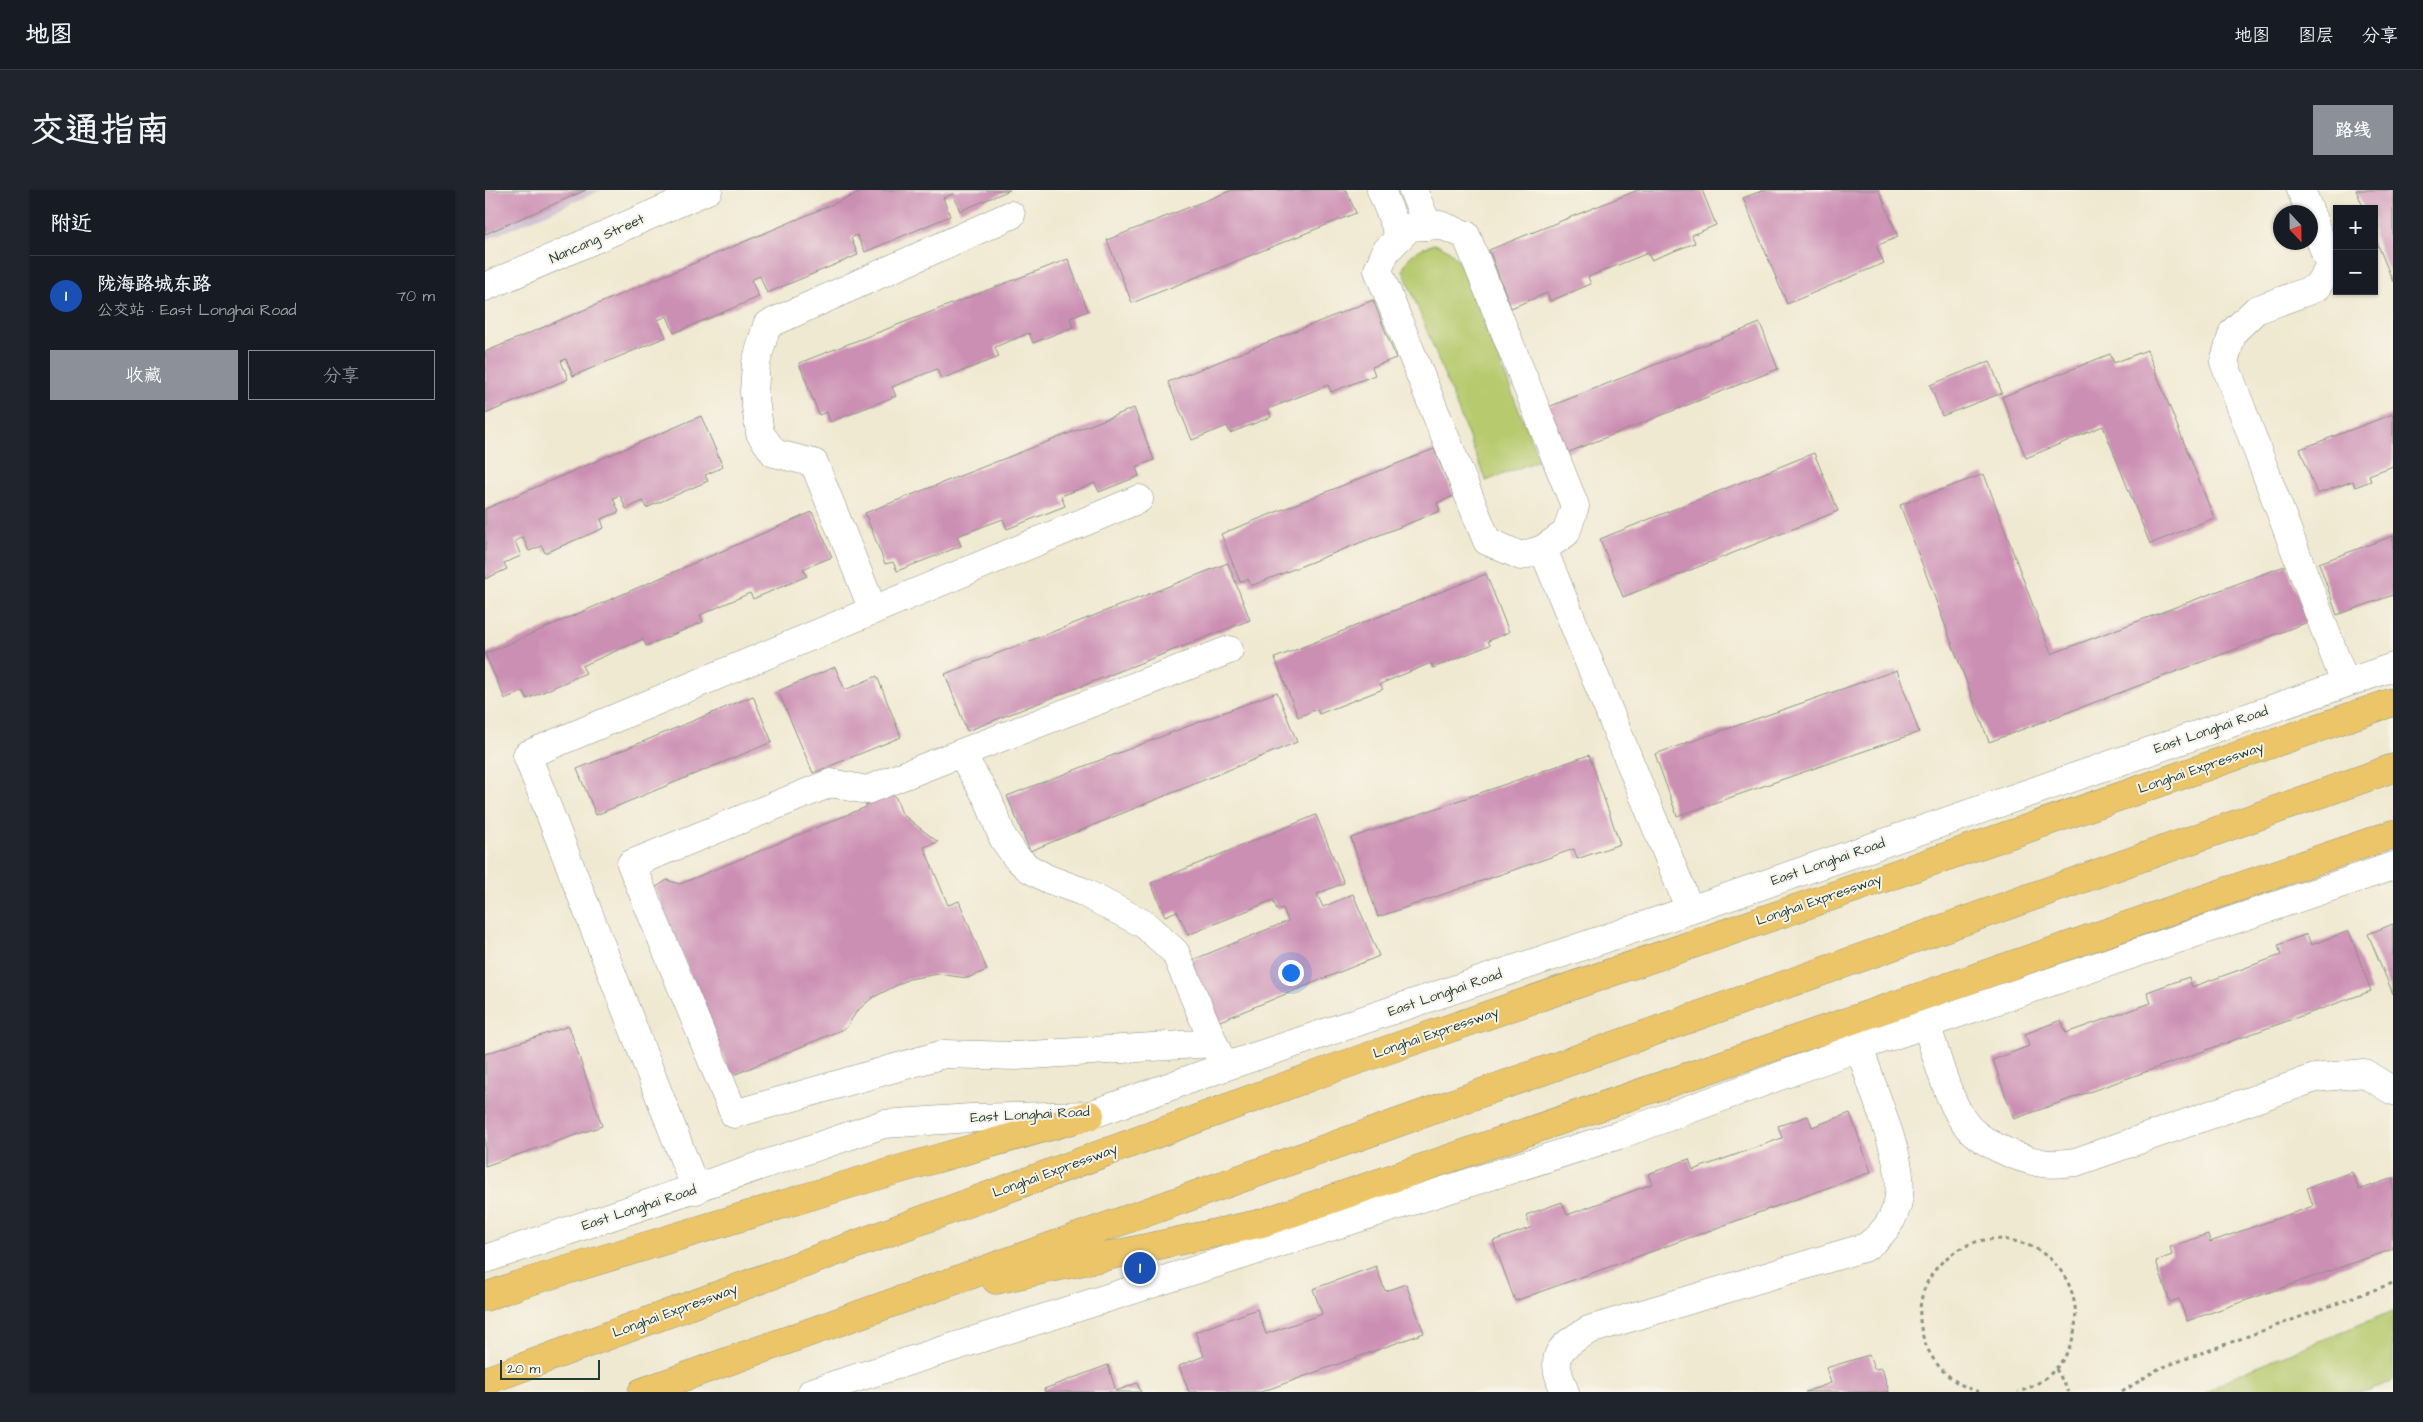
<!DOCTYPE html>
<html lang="zh">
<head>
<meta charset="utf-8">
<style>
	:root { --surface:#171b24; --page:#20242c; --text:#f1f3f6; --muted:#9ea1a6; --line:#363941; --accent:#8c9099 }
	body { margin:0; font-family:"Architects Daughter","LXGW WenKai TC",sans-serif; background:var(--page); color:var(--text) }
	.controls { position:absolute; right:15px; top:15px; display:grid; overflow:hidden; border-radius:0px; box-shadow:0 1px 4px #0004 }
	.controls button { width:45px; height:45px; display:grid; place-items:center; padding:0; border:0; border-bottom:1px solid var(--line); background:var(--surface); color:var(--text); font:25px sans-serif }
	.compass { position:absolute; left:1788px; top:15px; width:45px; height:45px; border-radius:50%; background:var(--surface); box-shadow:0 1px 4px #0004; rotate:158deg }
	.scale { position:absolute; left:15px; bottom:12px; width:100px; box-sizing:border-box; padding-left:5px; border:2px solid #1f3d34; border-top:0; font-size:14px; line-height:18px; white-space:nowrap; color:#1f3d34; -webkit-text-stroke:4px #f7f3e8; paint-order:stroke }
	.you { position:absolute; left:805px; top:782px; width:18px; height:18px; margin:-12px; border:4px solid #fff; border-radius:50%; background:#1a73e8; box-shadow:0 0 0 8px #1a73e833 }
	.badge { display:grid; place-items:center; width:32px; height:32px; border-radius:50%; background:var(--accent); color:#fff; font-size:16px; font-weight:700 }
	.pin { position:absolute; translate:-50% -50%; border:2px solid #fff; box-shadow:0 1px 5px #0006 }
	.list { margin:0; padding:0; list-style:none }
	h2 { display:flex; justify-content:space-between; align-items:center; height:65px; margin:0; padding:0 20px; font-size:21px }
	h2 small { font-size:16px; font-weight:400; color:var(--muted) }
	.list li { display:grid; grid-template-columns:32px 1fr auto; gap:15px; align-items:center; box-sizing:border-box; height:80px; padding:0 20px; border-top:1px solid var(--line) }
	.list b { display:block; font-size:19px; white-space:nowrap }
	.list p { margin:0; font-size:16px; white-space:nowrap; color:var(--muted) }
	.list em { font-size:16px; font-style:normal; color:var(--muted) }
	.actions { display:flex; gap:10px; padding:15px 20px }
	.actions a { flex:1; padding:11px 0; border:1px solid var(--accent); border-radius:0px; text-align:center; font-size:18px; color:var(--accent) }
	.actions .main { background:var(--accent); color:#fff }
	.map { position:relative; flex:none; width:1908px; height:1202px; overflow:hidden; border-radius:0px }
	header { display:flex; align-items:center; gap:30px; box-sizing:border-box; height:70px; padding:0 25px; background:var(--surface); border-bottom:1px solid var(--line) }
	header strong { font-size:24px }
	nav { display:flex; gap:28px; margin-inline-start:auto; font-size:18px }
	.intro { display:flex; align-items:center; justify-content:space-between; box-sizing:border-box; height:120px; padding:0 30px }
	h1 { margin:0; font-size:35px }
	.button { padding:12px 22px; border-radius:0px; background:var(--accent); color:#fff; font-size:18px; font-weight:700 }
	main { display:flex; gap:30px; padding:0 30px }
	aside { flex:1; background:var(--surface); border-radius:0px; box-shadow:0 1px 4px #0004 }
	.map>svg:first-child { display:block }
</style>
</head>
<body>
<header>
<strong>地图</strong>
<nav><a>地图</a><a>图层</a><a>分享</a></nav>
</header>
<div class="intro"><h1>交通指南</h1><a class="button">路线</a></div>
<main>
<aside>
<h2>附近<small></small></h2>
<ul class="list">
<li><span class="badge" style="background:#1a4fb4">1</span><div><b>陇海路城东路</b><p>公交站 · East Longhai Road</p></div><em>70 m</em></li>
</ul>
<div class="actions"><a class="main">收藏</a><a>分享</a></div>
</aside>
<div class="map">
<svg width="1908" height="1202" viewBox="0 0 1908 1202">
	<rect width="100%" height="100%" fill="#f7f3e8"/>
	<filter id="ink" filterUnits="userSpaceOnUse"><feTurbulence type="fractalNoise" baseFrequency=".02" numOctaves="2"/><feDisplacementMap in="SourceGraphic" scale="10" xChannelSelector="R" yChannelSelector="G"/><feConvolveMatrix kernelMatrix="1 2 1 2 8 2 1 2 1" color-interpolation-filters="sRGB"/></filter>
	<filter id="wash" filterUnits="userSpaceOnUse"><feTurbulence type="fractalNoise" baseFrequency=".0096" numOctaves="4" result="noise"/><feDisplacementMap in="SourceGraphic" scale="20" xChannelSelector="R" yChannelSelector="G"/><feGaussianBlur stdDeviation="1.12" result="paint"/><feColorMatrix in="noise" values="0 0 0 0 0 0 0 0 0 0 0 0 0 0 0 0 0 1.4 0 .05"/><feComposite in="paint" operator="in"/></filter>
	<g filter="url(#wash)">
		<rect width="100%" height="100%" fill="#f0e9d1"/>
		<path fill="#cebed1" d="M0,0H117L0,50Z"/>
		<g fill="#b7ca6e" stroke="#6b8451">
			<path d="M949,54C963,57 969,64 976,76L1054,270L1001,291L918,80C922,64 934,59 949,54Z"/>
			<path d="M1908,1121V1191L1882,1202H1721L1755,1183Z"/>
		</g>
		<g id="blocks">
			<g fill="#cc8fb4">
				<path d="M0,0H101L0,44Z"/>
				<path d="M381,0H525L475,21L468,4L458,8L465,26L380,62L372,45L366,48L373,65L282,103L275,86L266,90L274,107L189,143L182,126L173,130L181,147L88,186L81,169L76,171L83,189L0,224V162Z"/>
				<path d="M747,0H861L871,23L647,113L622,50Z"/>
				<path d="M1153,0H1217L1231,35L1207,45L1210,53L1166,70L1163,63L1103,87L1106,94L1065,111L1062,103L1026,118L1004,60Z"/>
				<path d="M1279,0H1394L1413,47L1391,56L1399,73L1302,114L1258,8Z"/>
				<path d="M1871,0H1908V92L1889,45V19H1879Z"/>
				<path d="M583,69L603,121L585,128L588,137L548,153L544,143L510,157L514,167L456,189L452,179L407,197L411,206L345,232L342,222L334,225L314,173Z"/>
				<path d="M888,110L911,168L887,177L890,185L846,202L843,195L783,219L786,227L745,243L742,236L707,250L683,192Z"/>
				<path d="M1275,133L1293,179L1079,264L1061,218Z"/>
				<path d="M1662,160L1729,328L1665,354L1618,236L1541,268L1517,207L1625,164L1629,173Z"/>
				<path d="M1505,171L1517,203L1457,226L1445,195Z"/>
				<path d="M649,218L669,270L651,277L654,286L614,302L610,293L576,306L580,316L522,339L518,329L472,346L476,356L412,381L408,372L400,374L380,323Z"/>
				<path d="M1908,224V276L1884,285L1886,291L1870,297L1868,291L1832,304L1815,259Z"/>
				<path d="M216,226L238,277L220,285L223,291L161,318L158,311L141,319L135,305L128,308L134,322L116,329L119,338L60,363L57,356L44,361L38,347L30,351L36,366L19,373L22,379L0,389V319Z"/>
				<path d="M949,259L969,306L952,313L955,321L766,396L763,389L755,392L736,344Z"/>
				<path d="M1329,263L1353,321L1138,407L1115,349Z"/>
				<path d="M1499,284L1566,464L1802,375L1823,432L1504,552L1415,315Z"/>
				<path d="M327,322L347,367L318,379L322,386L268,409L265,403L215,425L218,432L161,456L158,449L97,476L101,483L42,509L38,501L20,509L0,464Z"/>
				<path d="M1908,346V405L1852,425L1834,373Z"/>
				<path d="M743,373L765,430L482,541L460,484Z"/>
				<path d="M1001,384L1024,442L1003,451L1005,455L948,478L946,473L895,494L898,499L834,524L832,519L813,527L790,468Z"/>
				<path d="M350,477L360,500L392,486L416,547L328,583L293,501Z"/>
				<path d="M1412,480L1434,542L1192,626L1170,564Z"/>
				<path d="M792,502L812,552L545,661L522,606Z"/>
				<path d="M268,506L287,552L111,625L92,579Z"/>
				<path d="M1104,565L1135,654L1092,669L1089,659L893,727L866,648Z"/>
				<path d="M406,603L411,608L417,624L453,652L439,657L463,715L474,711L502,780L482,788L453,784L424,789L387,808L372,821L361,838L246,886L170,698L182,690L195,694L381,617L382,610Z"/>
				<path d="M831,625L859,693L832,704L838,717L868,704L894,766L730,833L705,771L803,731L798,718L792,720L788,710L703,745L692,721L680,726L666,693Z"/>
				<path d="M1908,734V804L1883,744Z"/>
				<path d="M1864,741L1886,801L1529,929L1508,870L1544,856L1540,844L1576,830L1581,843L1666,813L1662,802L1704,787L1707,797L1796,765L1793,755L1822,744L1826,755Z"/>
				<path d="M84,836L117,936L0,976V864Z"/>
				<path d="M1365,923L1386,982L1030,1111L1008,1051L1045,1038L1041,1025L1077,1012L1082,1025L1167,994L1163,984L1204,969L1208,980L1297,948L1293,936L1323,926L1327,937Z"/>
				<path d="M1867,982L1874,1000L1908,988V1059L1702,1131L1694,1109L1685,1112L1671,1071L1687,1065L1685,1057L1723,1044L1725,1052L1828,1016L1822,998Z"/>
				<path d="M891,1076L900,1101L921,1094L939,1143L776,1202H704L694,1176L719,1166L710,1142L772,1119L781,1144L837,1124L828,1099Z"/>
				<path d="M1384,1165L1389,1179L1397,1178L1404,1202H1320L1346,1193L1341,1178Z"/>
				<path d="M623,1175L631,1201L652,1193L656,1202H560L559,1199Z"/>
			</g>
		</g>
	</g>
	<g filter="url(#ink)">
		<use href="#blocks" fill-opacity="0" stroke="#889382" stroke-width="1"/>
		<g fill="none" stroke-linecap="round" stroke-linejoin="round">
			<defs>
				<g id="minor">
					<path d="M896,0L915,47"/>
					<path d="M928,0L943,36"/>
					<path d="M1816,0L1825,22"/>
					<path d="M1826,25L1845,76L1831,98L1771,120L1748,142L1739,172L1860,493"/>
					<path d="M955,35L981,45L1090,316L1081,343L1058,359L1036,366L1002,351L893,80L901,61L925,37Z"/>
					<path d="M0,97L223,0"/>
					<path d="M1058,359L1205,720"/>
					<path d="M388,420L329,273L289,263L275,243L269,203L271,173L282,135L526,25"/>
					<path d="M476,563L744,460"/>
					<path d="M1442,836C1452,867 1460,901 1477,929C1491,952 1531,968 1557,973C1567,975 1580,973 1591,972L1830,888L1879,883L1908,901"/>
					<path d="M728,853L531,866L459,864L249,924L146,674L346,593L382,600L476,563L503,609L518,648L531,667L543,678L563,689L596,701L659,734L690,762L739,877"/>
					<path d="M211,1000L42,565L654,309"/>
					<path d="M0,1069L399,934L486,928L605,925L739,877L1205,720L1908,477"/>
					<path d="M327,1202L1134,945L1374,857L1908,676"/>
					<path d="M1080,1202C1064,1165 1072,1158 1104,1140L1381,1057C1431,1021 1415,975 1398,926C1390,903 1382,880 1374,857"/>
				</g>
				<g id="highway">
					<path d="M511,1090L777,1033L1908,644"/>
					<path d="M0,1107L33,1095L398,984L605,925"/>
					<path d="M0,1191L850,878L1908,512"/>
					<path d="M157,1202L1908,578"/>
				</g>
			</defs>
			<use href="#minor" stroke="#889382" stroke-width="29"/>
			<use href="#highway" stroke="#889382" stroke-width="29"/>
			<g stroke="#889382" stroke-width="3" stroke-dasharray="4 4" stroke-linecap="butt">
				<path d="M1571,1179L1584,1202"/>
				<path d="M1494,1202C1428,1183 1411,1094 1475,1059C1485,1053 1498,1049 1511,1049C1604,1051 1621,1174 1533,1202"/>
				<path d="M1637,1202L1673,1179L1908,1093"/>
			</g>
			<use href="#minor" stroke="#fff" stroke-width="28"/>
			<use href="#highway" stroke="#ecc569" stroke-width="28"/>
		</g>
	</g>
	<g text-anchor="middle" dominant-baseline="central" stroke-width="4" stroke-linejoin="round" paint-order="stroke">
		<g font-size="14" fill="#1f3d34" stroke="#f7f3e8">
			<text transform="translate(112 49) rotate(-24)">Nancang Street</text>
			<text transform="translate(1726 540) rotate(-19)">East Longhai Road</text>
			<text transform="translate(1716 578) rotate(-19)">Longhai Expressway</text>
			<text transform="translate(1343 672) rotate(-19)">East Longhai Road</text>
			<text transform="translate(1334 710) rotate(-19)">Longhai Expressway</text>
			<text transform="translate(960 803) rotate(-19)">East Longhai Road</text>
			<text transform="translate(951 843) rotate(-19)">Longhai Expressway</text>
			<text transform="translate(545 925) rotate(-3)">East Longhai Road</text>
			<text transform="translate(570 981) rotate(-20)">Longhai Expressway</text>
			<text transform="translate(154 1018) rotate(-18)">East Longhai Road</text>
			<text transform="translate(190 1121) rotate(-20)">Longhai Expressway</text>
		</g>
	</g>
</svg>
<div class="controls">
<button>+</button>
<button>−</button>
</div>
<svg class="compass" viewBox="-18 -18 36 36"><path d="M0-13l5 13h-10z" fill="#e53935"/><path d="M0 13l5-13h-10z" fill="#9ea1a6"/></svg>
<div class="scale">20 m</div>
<div class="you"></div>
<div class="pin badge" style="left:655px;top:1078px;background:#1a4fb4">1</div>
</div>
</main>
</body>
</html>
